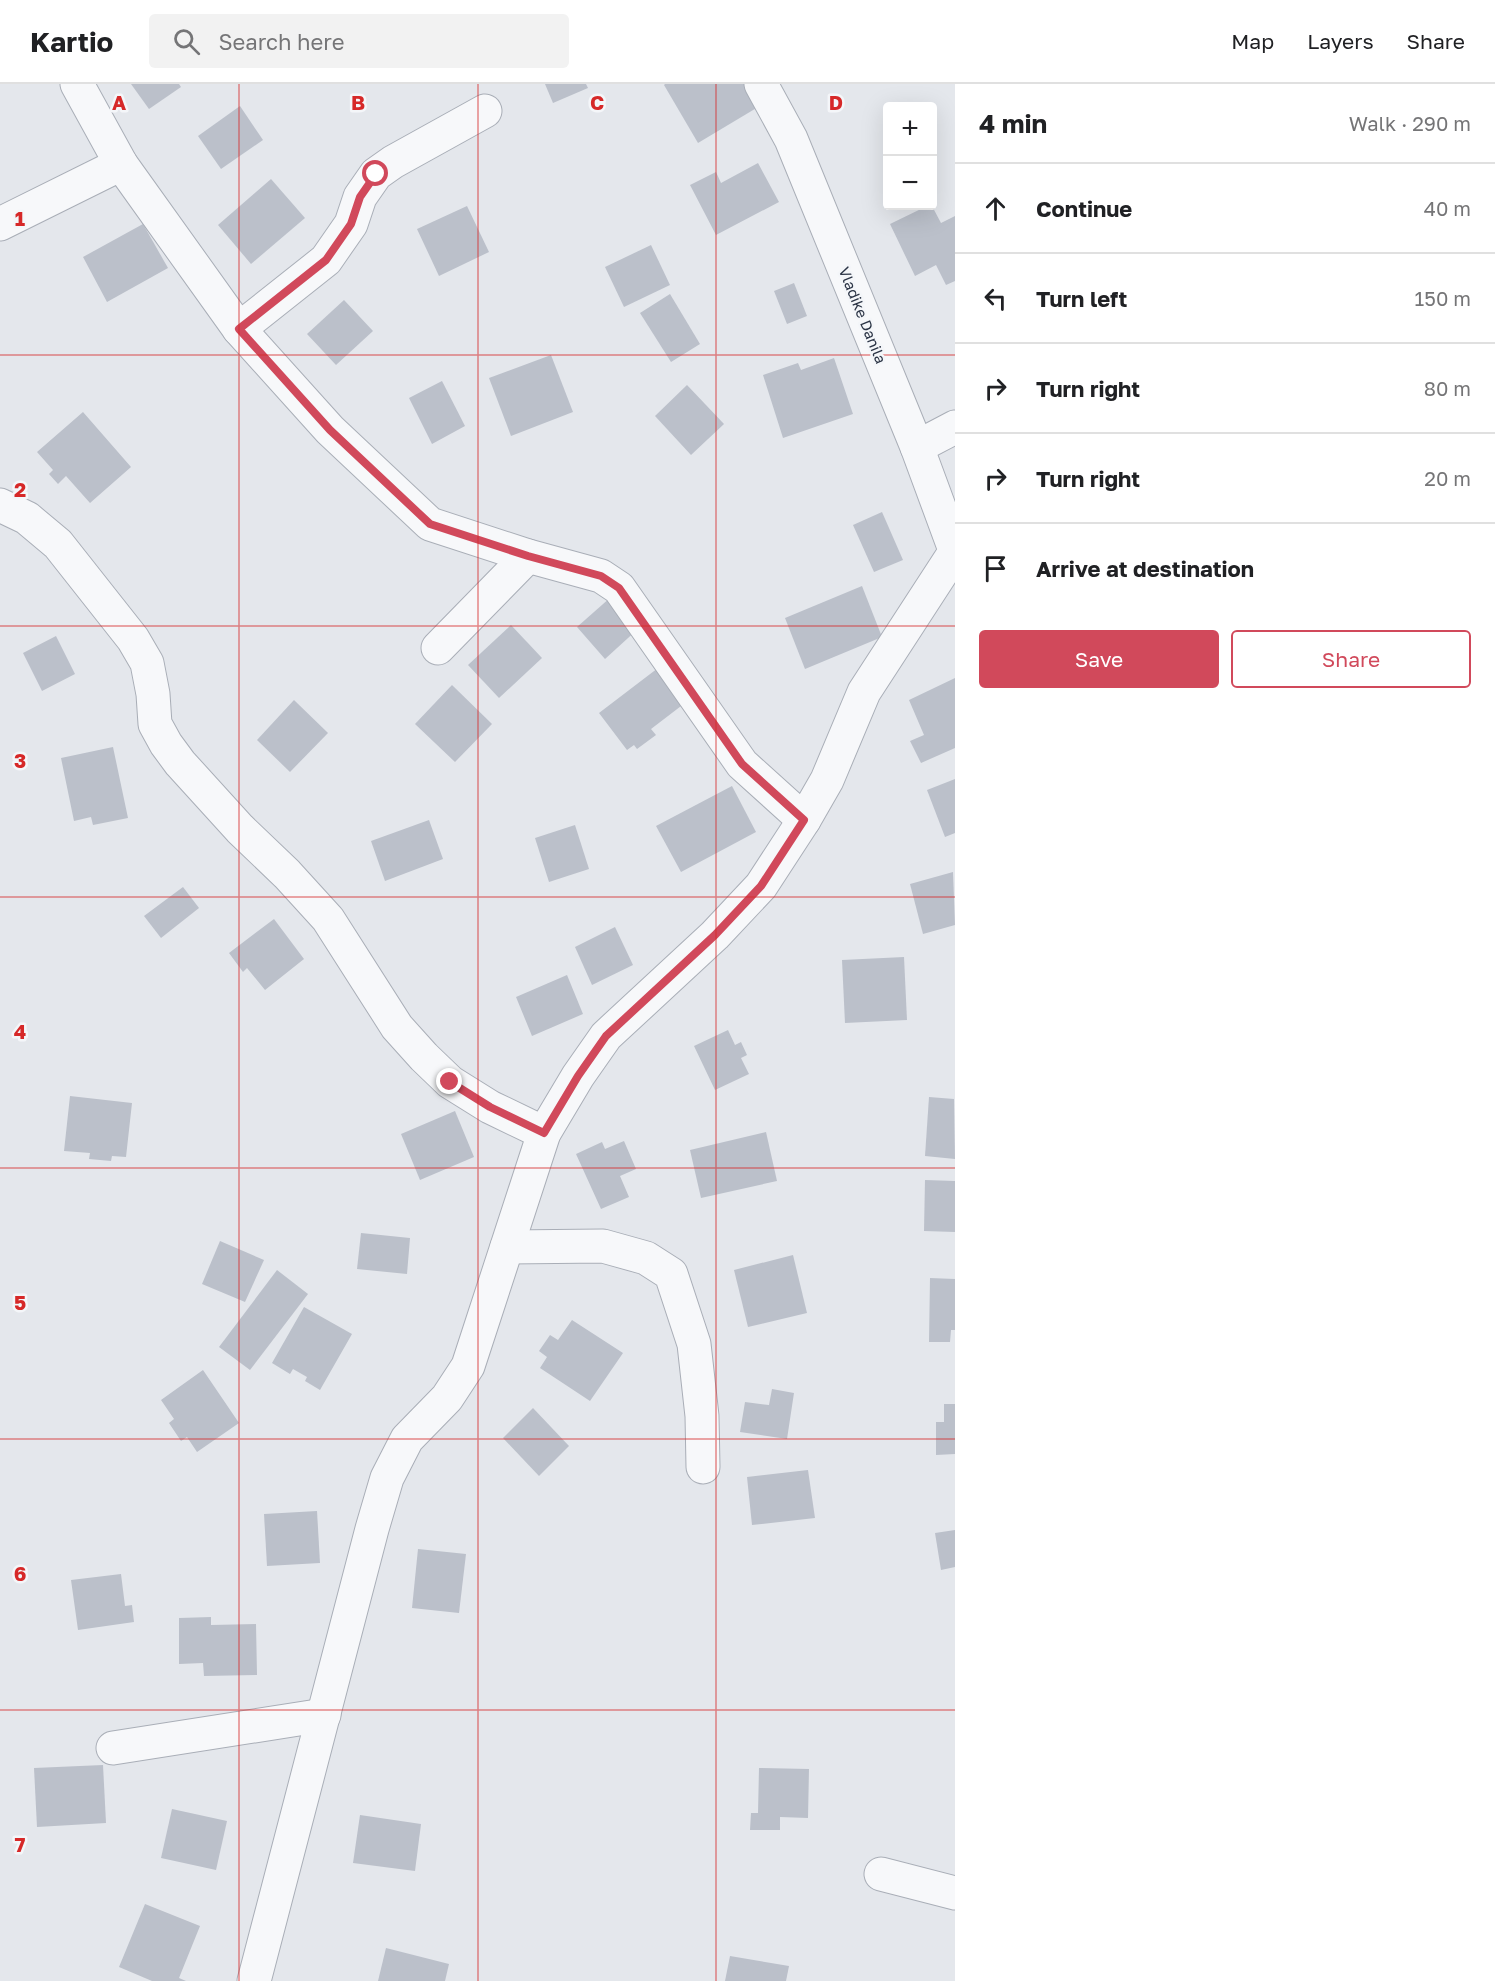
<!DOCTYPE html>
<html lang="en">
<head>
<meta charset="utf-8">
<style>
	:root { --surface:#fff; --page:#f2f2f2; --text:#202124; --muted:#757577; --line:#e0e0e0; --accent:#d1495b }
	body { margin:0; font-family:"Golos Text",sans-serif; background:var(--page); color:var(--text) }
	.controls { position:absolute; right:18px; top:18px; display:grid; overflow:hidden; border-radius:6px; box-shadow:0 6px 24px #0002 }
	.controls button { width:54px; height:54px; display:grid; place-items:center; padding:0; border:0; border-bottom:2px solid var(--line); background:var(--surface); color:var(--text); font:30px sans-serif }
	.stop { position:absolute; width:18px; height:18px; margin:-14px; border:4px solid #d1495b; border-radius:50%; background:#fff }
	.stop.end { background:#d1495b; border-color:#fff; box-shadow:0 2px 6px #0008 }
	.list { margin:0; padding:0; list-style:none }
	h2 { display:flex; justify-content:space-between; align-items:center; height:78px; margin:0; padding:0 24px; font-size:26px }
	h2 small { font-size:20px; font-weight:400; color:var(--muted) }
	.list li { display:grid; grid-template-columns:39px 1fr auto; gap:18px; align-items:center; box-sizing:border-box; height:90px; padding:0 24px; border-top:2px solid var(--line) }
	.list b { display:block; font-size:22px; white-space:nowrap }
	.list em { font-size:20px; font-style:normal; color:var(--muted) }
	.actions { display:flex; gap:12px; padding:18px 24px }
	.actions a { flex:1; padding:14px 0; border:2px solid var(--accent); border-radius:6px; text-align:center; font-size:21px; color:var(--accent) }
	.actions .main { background:var(--accent); color:#fff }
	.icon { flex:none; width:33px; height:33px; fill:none; stroke:currentColor; stroke-width:2; stroke-linecap:round; stroke-linejoin:round }
	.map { position:relative; flex:none; width:955px; height:1897px; overflow:hidden }
	header { display:flex; align-items:center; gap:36px; box-sizing:border-box; height:84px; padding:0 30px; background:var(--surface); border-bottom:2px solid var(--line) }
	header strong { font-size:28px }
	nav { display:flex; gap:33px; margin-inline-start:auto; font-size:21px }
	.search { width:420px; height:54px; background:var(--page); display:flex; align-items:center; gap:15px; box-sizing:border-box; padding:0 21px; border-radius:6px; color:var(--muted); font-size:22px }
	main { display:flex }
	aside { flex:1; background:var(--surface) }
	.map>svg:first-child { display:block }
</style>
</head>
<body>
<header>
<strong>Kartio</strong>
<div class="search"><svg class="icon" aria-label="search" viewBox="0 0 24 24"><circle cx="10" cy="10" r="6"/><path d="M15 15l6 6"/></svg>Search here</div>
<nav><a>Map</a><a>Layers</a><a>Share</a></nav>
</header>
<main>
<div class="map">
<svg width="955" height="1897" viewBox="0 0 955 1897">
	<rect width="100%" height="100%" fill="#e4e7ec"/>
	<g fill="#bbc0ca">
		<path d="M131,0H179L181,3L149,25Z"/>
		<path d="M545,0H586L588,4L553,19Z"/>
		<path d="M665,0H758L768,17L698,59L664,1Z"/>
		<path d="M240,22L263,56L221,85L198,52Z"/>
		<path d="M758,79L779,118L716,151L690,101L716,88L721,99Z"/>
		<path d="M271,95L305,134L251,180L218,141Z"/>
		<path d="M467,122L489,168L439,192L417,145Z"/>
		<path d="M927,122H932L941,139L955,132V197L946,201L936,181L915,192L890,140Z"/>
		<path d="M143,140L168,184L107,218L83,173Z"/>
		<path d="M651,161L670,201L624,223L605,183Z"/>
		<path d="M794,199L807,232L787,240L774,207Z"/>
		<path d="M670,210L700,260L671,278L640,229Z"/>
		<path d="M344,216L373,247L336,281L307,250Z"/>
		<path d="M551,271L573,328L511,352L489,294Z"/>
		<path d="M834,274L853,330L783,354L763,291L798,279L801,286Z"/>
		<path d="M442,297L465,342L432,360L409,314Z"/>
		<path d="M687,301L724,340L691,371L655,332Z"/>
		<path d="M83,328L131,383L90,419L66,392L58,400L49,390L53,386L37,368Z"/>
		<path d="M882,428L903,476L874,488L853,441Z"/>
		<path d="M862,502L882,553L805,585L785,534Z"/>
		<path d="M611,513L639,544L605,575L577,543Z"/>
		<path d="M511,541L542,574L499,614L468,581Z"/>
		<path d="M56,552L75,590L42,607L23,569Z"/>
		<path d="M658,584L685,619L651,645L656,651L637,665L634,661L627,666L599,629Z"/>
		<path d="M955,594V664L921,679L910,657L924,651L909,616Z"/>
		<path d="M452,601L492,640L455,678L415,640Z"/>
		<path d="M294,616L328,649L290,688L257,656Z"/>
		<path d="M113,663L128,734L93,741L91,733L74,737L61,674Z"/>
		<path d="M955,695V749L945,753L927,706Z"/>
		<path d="M732,702L756,748L681,788L656,742Z"/>
		<path d="M429,736L443,775L385,797L371,757Z"/>
		<path d="M575,741L589,785L549,798L535,754Z"/>
		<path d="M953,788L955,841L923,850L910,800Z"/>
		<path d="M183,803L199,824L161,854L144,832Z"/>
		<path d="M274,835L304,875L265,906L247,884L243,888L229,869Z"/>
		<path d="M615,843L633,881L592,901L575,863Z"/>
		<path d="M904,873L907,936L845,939L842,876Z"/>
		<path d="M567,891L583,930L532,952L516,913Z"/>
		<path d="M728,946L735,961L741,958L747,971L741,974L749,990L715,1006L694,962Z"/>
		<path d="M70,1012L132,1019L126,1073L112,1072L111,1077L89,1075L90,1069L64,1067Z"/>
		<path d="M929,1013L954,1015L955,1075L925,1072Z"/>
		<path d="M455,1027L474,1073L420,1096L401,1050Z"/>
		<path d="M766,1048L777,1097L701,1114L690,1066Z"/>
		<path d="M624,1057L636,1085L620,1092L629,1113L601,1125L576,1070L602,1058L605,1065Z"/>
		<path d="M925,1096L955,1097V1148L924,1147Z"/>
		<path d="M361,1149L410,1154L407,1190L357,1185Z"/>
		<path d="M220,1157L264,1176L245,1218L202,1200Z"/>
		<path d="M793,1171L807,1229L748,1243L734,1186Z"/>
		<path d="M277,1186L308,1210L250,1286L219,1263Z"/>
		<path d="M930,1194L955,1195V1246H951L950,1258H929Z"/>
		<path d="M304,1223L352,1250L320,1306L305,1297L307,1293L293,1285L290,1290L272,1279Z"/>
		<path d="M572,1236L623,1269L590,1317L540,1284L547,1273L539,1267L550,1251L558,1256Z"/>
		<path d="M203,1286L239,1339L197,1368L187,1353L181,1357L169,1339L174,1335L161,1316Z"/>
		<path d="M772,1305L794,1309L787,1355L740,1348L745,1318L769,1321Z"/>
		<path d="M944,1320H955V1370L936,1371V1338H944Z"/>
		<path d="M533,1324L569,1362L539,1392L503,1354Z"/>
		<path d="M808,1386L815,1434L752,1441L747,1393Z"/>
		<path d="M317,1427L320,1479L267,1482L264,1430Z"/>
		<path d="M955,1446V1483L941,1486L935,1449Z"/>
		<path d="M418,1465L466,1470L459,1529L412,1524Z"/>
		<path d="M121,1490L125,1522L132,1521L134,1538L78,1546L71,1496Z"/>
		<path d="M211,1533V1541L256,1540L257,1591L204,1592L203,1579L179,1580V1534Z"/>
		<path d="M103,1681L106,1739L37,1743L34,1684Z"/>
		<path d="M759,1684L809,1685L808,1734L780,1733V1746H750L751,1729H758Z"/>
		<path d="M172,1725L227,1737L216,1786L161,1774Z"/>
		<path d="M360,1731L421,1740L415,1787L353,1779Z"/>
		<path d="M145,1820L200,1842L179,1894L186,1897H152L119,1883Z"/>
		<path d="M386,1864L449,1880L445,1897H378Z"/>
		<path d="M730,1872L789,1882L786,1897H725Z"/>
	</g>
	<g fill="none" stroke-linecap="round" stroke-linejoin="round">
		<defs>
			<g id="minor">
				<path d="M77,0L121,80L239,245L330,346L430,440L528,472L601,492L619,504L742,680L804,736"/>
				<path d="M761,0L791,55L917,363L955,466"/>
				<path d="M0,140L121,80"/>
				<path d="M239,245L326,176L351,140L360,113L376,90L393,78L485,27"/>
				<path d="M917,363L955,343"/>
				<path d="M0,421L27,434L58,460L133,555L147,579L153,610L155,640L166,660L180,679L240,745L287,790L328,835L397,943L424,973L450,998L490,1023L544,1049"/>
				<path d="M438,564L528,472"/>
				<path d="M507,1163L603,1162L646,1174L671,1190L694,1260L702,1332L703,1383"/>
				<path d="M113,1664L324,1631"/>
				<path d="M881,1790L955,1809"/>
				<path d="M254,1897L372,1445L387,1394L407,1355L447,1314L468,1282L544,1049L578,992L606,952L715,851L761,802L804,736L827,696L864,608L955,468"/>
			</g>
		</defs>
		<use href="#minor" stroke="#a9aeb7" stroke-width="35"/>
		<use href="#minor" stroke="#f7f8fa" stroke-width="33"/>
	</g>
	<g fill="none" stroke-linecap="round" stroke-linejoin="round">
		<path stroke="#d1495b" stroke-width="8" d="M376,90L360,113L351,140L326,176L239,245L330,346L430,440L528,472L601,492L619,504L742,680L804,736L761,802L715,851L606,952L578,992L544,1049L490,1023L450,998"/>
	</g>
	<path fill="none" stroke="#d62828" stroke-width="1.5" stroke-opacity="0.55" d="M239,0V1897M478,0V1897M716,0V1897M0,271H955M0,542H955M0,813H955M0,1084H955M0,1355H955M0,1626H955"/>
	<g text-anchor="middle" dominant-baseline="central" stroke-width="5" stroke-linejoin="round" paint-order="stroke">
		<g font-size="15" fill="#2b3445" stroke="#f4f6f9">
			<text transform="translate(863 231) rotate(68)">Vladike Danila</text>
		</g>
	</g>
	<g font-size="20" text-anchor="middle" font-weight="bold" fill="#d62828" stroke="#f4f6f9" stroke-width="5" stroke-linejoin="round" paint-order="stroke">
		<text x="119" y="26">A</text>
		<text x="358" y="26">B</text>
		<text x="597" y="26">C</text>
		<text x="836" y="26">D</text>
		<text x="20" y="142">1</text>
		<text x="20" y="413">2</text>
		<text x="20" y="684">3</text>
		<text x="20" y="955">4</text>
		<text x="20" y="1226">5</text>
		<text x="20" y="1497">6</text>
		<text x="20" y="1768">7</text>
	</g>
</svg>
<div class="controls">
<button>+</button>
<button>−</button>
</div>
<div class="stop" style="left:376px;top:90px"></div>
<div class="stop end" style="left:450px;top:998px"></div>
</div>
<aside>
<h2>4 min<small>Walk · 290 m</small></h2>
<ul class="list">
<li><svg class="icon" aria-label="ahead" viewBox="0 0 24 24"><path d="M12 20V5M6 11l6-6 6 6"/></svg><div><b>Continue</b></div><em>40 m</em></li>
<li><svg class="icon" aria-label="left" viewBox="0 0 24 24"><path d="M17 20v-9H6M10 6l-5 5 5 5"/></svg><div><b>Turn left</b></div><em>150 m</em></li>
<li><svg class="icon" aria-label="right" viewBox="0 0 24 24"><path d="M7 20v-9h11M14 6l5 5-5 5"/></svg><div><b>Turn right</b></div><em>80 m</em></li>
<li><svg class="icon" aria-label="right" viewBox="0 0 24 24"><path d="M7 20v-9h11M14 6l5 5-5 5"/></svg><div><b>Turn right</b></div><em>20 m</em></li>
<li><svg class="icon" aria-label="arrive" viewBox="0 0 24 24"><path d="M6 21V4h12l-3 4 3 4H6"/></svg><div><b>Arrive at destination</b></div></li>
</ul>
<div class="actions"><a class="main">Save</a><a>Share</a></div>
</aside>
</main>
</body>
</html>
